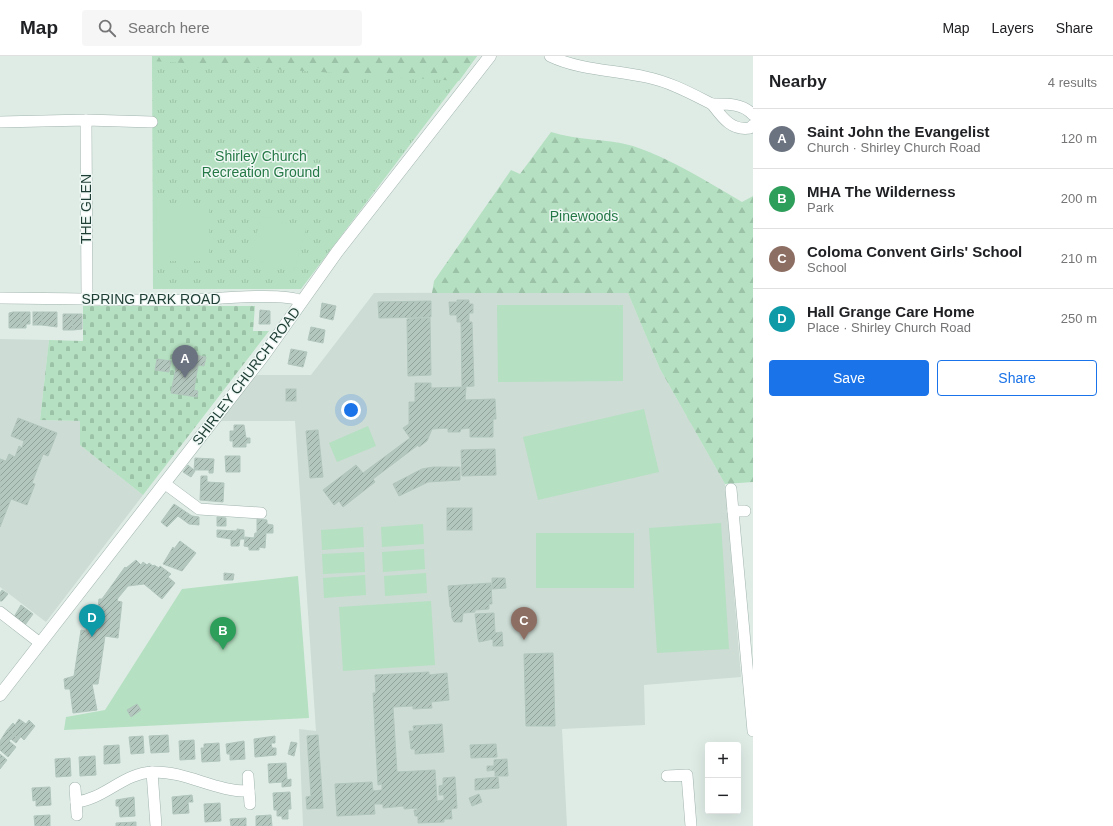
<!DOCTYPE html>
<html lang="en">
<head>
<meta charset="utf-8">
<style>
	:root { --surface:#fff; --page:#f6f6f6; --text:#202124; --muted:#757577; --line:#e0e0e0; --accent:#1a73e8 }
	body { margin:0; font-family:Arial,sans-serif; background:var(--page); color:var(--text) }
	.controls { position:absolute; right:12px; bottom:12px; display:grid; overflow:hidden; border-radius:4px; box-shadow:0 4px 16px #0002 }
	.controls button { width:36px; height:36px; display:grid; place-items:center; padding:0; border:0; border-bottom:1px solid var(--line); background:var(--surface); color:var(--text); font:20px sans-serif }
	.you { position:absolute; left:351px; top:354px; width:14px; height:14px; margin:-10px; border:3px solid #fff; border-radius:50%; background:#1a73e8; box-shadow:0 0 0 6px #1a73e833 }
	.badge { display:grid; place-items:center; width:26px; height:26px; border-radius:50%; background:var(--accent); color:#fff; font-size:13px; font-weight:700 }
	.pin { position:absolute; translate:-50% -33px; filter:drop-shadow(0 1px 2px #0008) }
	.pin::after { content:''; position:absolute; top:21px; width:14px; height:12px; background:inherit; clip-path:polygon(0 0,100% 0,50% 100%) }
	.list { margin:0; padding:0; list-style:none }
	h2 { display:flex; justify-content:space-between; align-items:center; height:52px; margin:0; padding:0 16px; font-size:17px }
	h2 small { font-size:13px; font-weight:400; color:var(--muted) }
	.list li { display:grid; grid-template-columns:26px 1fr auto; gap:12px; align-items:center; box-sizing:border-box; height:60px; padding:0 16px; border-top:1px solid var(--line) }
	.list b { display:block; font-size:15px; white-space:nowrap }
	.list p { margin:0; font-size:13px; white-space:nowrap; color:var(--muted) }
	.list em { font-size:13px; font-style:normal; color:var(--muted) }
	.actions { display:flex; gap:8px; padding:12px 16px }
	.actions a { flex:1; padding:9px 0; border:1px solid var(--accent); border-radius:4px; text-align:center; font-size:14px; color:var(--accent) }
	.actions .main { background:var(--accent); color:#fff }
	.icon { flex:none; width:22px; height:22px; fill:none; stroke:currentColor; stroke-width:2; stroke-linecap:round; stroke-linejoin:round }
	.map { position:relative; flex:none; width:753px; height:770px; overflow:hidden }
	header { display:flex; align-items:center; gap:24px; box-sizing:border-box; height:56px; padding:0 20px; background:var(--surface); border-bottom:1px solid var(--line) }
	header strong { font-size:19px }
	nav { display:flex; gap:22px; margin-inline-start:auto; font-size:14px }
	.search { width:280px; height:36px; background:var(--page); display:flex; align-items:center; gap:10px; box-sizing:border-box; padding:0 14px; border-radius:4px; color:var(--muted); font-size:15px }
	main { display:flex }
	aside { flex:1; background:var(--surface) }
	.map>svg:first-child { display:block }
</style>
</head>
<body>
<header>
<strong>Map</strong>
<div class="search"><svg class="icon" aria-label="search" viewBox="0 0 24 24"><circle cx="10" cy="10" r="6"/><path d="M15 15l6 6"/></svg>Search here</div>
<nav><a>Map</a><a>Layers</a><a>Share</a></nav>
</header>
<main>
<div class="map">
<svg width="753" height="770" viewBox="0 0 753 770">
	<defs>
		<pattern id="grass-tufts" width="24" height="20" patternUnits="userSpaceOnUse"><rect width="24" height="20" fill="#b5e0c1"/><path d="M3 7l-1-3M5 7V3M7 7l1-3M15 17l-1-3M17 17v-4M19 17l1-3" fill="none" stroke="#9bc1a6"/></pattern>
		<pattern id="forest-firs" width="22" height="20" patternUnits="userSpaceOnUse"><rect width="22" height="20" fill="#b5e0c1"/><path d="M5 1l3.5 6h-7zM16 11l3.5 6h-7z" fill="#9bc1a6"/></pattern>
		<pattern id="cemetery-stones" width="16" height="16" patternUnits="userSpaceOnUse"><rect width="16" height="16" fill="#b5e0c1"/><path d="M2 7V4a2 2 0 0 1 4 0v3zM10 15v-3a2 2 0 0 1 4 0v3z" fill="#9bc1a6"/></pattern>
		<pattern id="building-hatch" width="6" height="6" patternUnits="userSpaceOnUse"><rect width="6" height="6" fill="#b4c7bf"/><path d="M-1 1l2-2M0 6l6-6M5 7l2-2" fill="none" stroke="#92a39c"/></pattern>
	</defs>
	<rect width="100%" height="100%" fill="#dfece6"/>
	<g fill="#cddcd5">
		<path d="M597,236L628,237L660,313L725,428L741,621L644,629L645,669L562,673L567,770H303L299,673L316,675L295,365H221L257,319H311L374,237Z"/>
		<path d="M0,283L49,284L40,364L80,365V389L143,439L46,566L0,531Z"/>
	</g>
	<path fill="url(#grass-tufts)" d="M152,0H477L301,233H153Z"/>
	<g fill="url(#forest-firs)">
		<path d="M152,0H477L459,25L152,5Z"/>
		<path d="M551,76C578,85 606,82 633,90C672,103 706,125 742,146L753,140V426L725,428L660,313L628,237H432L434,225L511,114L520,118Z"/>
	</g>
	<path fill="url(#cemetery-stones)" d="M83,250H255L253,275H269L143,439L80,389V365L40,364L49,284L83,285Z"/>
	<g fill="#b5e0c1">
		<path d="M157,150H209V205H156Z"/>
		<path d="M262,160L306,173L294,215L249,202Z"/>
		<path d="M623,249V325L498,326L497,249Z"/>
		<path d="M644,353L659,416L538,444L523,381Z"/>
		<path d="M368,370L376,390L337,406L329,387Z"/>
		<path d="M721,467L729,593L657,597L649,472Z"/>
		<path d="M423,468L424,488L382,491L381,471Z"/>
		<path d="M363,471L364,491L322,494L321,474Z"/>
		<rect x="536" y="477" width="98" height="55"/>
		<path d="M424,493L425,513L383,516L382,496Z"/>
		<path d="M364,496L365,516L323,518L322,498Z"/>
		<path d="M426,517L427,537L385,540L384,520Z"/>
		<path d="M365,519L366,539L324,542L323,522Z"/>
		<path d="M298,520L309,662L64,674L66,661L105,654L182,533Z"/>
		<path d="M431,545L435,609L343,615L339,551Z"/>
	</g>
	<g fill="url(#building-hatch)" stroke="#b1c6bd">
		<path d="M457,244H469V248H473V257H469V266H472L474,330L462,331L461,266H457V259H450L449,246H457Z"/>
		<path d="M431,245V261L379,262L378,246Z"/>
		<path d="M322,247L336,250L333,264L320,261Z"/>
		<path d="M260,254L270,255V268H259Z"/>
		<path d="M13,256H21V272H9V257Z"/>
		<path d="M21,256H30V268H26V272H21Z"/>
		<rect x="33" y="256" width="9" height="13"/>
		<path d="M42,256H57V271L42,269Z"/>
		<path d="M63,258H72L73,274H63Z"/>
		<path d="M72,258H82V273L73,274Z"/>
		<path d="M430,262L431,319L408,320L407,263Z"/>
		<path d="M311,271L325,274L323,287L308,284Z"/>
		<path d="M180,291L195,294L194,299L206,301L204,310L198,309L194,334L198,335L197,341L171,337Z"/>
		<path d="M291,293L307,296L303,311L288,308Z"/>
		<path d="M157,303L171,305L169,316L155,314Z"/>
		<path d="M415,327H431V332L466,331L465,344L495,343L496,363H493V381H470V372L461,373L460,376H448V372L432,373L427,385L419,391L418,389L373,423L375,426L343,451L339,445L334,449L323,434L356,409L363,417L410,382L403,372L409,368V346H415Z"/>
		<rect x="286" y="333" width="10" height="12"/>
		<path d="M18,362L57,377L48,400L43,398L32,427L35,428L27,449L11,443L0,471V403L6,405L9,398L15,401L19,390L22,392L24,385L11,380Z"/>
		<path d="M234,369H244L246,382H250V387H246V391H233V385H230V375H234Z"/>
		<path d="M318,374L323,421L310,422L306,375Z"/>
		<path d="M495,393L496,419L462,420L461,394Z"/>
		<path d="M225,400H240V416H226Z"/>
		<path d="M195,402L214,403L213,417H209V414H194Z"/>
		<path d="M188,409L195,415L191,421L183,416Z"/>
		<path d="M433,411H460V424L428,426L399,440L393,428L422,413Z"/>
		<path d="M201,420H207V426L224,427L223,446L200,444Z"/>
		<path d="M174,448L192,460L199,461V469L189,468L178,460L167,471L161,466Z"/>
		<rect x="447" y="452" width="25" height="22"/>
		<path d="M217,461L226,462V470H217Z"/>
		<path d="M257,463L267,464V468L273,469V477H266L265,492L259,491V494H249V491L244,490L245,481L254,482L255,477H257Z"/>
		<path d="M237,473L244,474V483H240L239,490H231V483L217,481V474L237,475Z"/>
		<path d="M180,485L196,497L182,515L163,508L173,491L174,493Z"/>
		<path d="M136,504L141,509L143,506L147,509L149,507L153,510L154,509L159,512L160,510L171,518L168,521L175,527L162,543L144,528L128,530L118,542L117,545L122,546L118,582L105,580L98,628H92L97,654L73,657L70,633H65L64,623L74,620L81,574L86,575L88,559L97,561L99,543H102L125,511L126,512Z"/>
		<path d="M224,517L234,518L233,524H224Z"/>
		<path d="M492,522H505L506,532L492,533Z"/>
		<path d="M491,527L492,548H489V553L475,554V556L463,557L462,566H454L452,562L451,551H450L448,530Z"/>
		<path d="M2,534L8,538L2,545H0V537Z"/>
		<path d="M21,549L33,558L25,569L14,561Z"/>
		<path d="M494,557L495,577L502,576L503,590H493V583L479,586L478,582L475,558Z"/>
		<path d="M553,597L555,670H526L524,598Z"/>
		<path d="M429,616V619L447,617L449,644L431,646L432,652L413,653V650L393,651L397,716L435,714L437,745L444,744V739H439V730L443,729V722L455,721L457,752L451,753L452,763H444V766L418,767V760H415L414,754H417V752L404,753V750L383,752V748H374L375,758L337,760L335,728L372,726L373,735L382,734V728L378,729L373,637H376L375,619Z"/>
		<path d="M137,648L141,654L131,661L127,654Z"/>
		<path d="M19,663L26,668L29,664L35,670L24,684L21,681L19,683L7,674L13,667L15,669Z"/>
		<path d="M442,668L444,696L415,698V693H411L409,675H414L413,670Z"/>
		<path d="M7,674L19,683L16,687L11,683L9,685L16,691L8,701L0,694V685Z"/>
		<path d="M168,679L169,696L151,697L149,680Z"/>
		<path d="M318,679L323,752L307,753L306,741L311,740L307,680Z"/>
		<path d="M143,680L144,697L131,698L129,681Z"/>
		<path d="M275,680V687H271L272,692H276V699L255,701L254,683Z"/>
		<path d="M194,684L195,703L180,704L179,685Z"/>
		<path d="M244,685L245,703L230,704V698H227L226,688Z"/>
		<path d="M291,686L297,687L294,700L288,698Z"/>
		<path d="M219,687L220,705L202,706L201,692H204V688Z"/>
		<path d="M496,688L497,701L471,702L470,689Z"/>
		<path d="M119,689L120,707L104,708V690Z"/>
		<path d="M0,698L7,704L0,713Z"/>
		<path d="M95,700L96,719L80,720L79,701Z"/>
		<path d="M70,702L71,720L56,721L55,703Z"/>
		<path d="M507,703L508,720H495V714L487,715V710H494V704Z"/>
		<path d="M286,707L287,724L291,723V730L282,731V726L269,727L268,708Z"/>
		<path d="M498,721L499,732L475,734V723Z"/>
		<path d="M50,731L51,749L36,750V744L33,745L32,732Z"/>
		<path d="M290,736L291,753H288V763H282V760H277V754H274L273,737Z"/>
		<path d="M479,738L482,746L472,750L469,742Z"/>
		<path d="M192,739L193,746H188L189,757L173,758L172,741Z"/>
		<path d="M134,741L135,760L120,761L119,750H116V744Z"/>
		<path d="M220,747L221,765L205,766L204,748Z"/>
		<path d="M50,759V770H35L34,760Z"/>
		<path d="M271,759L272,770H256V760Z"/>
		<path d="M246,762V770H231L230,763Z"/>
		<path d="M136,766V770H116V767Z"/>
	</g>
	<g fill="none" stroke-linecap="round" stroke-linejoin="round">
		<defs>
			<g id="minor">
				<path d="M550,0C579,14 614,14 646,21C670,26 690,37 712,48"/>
				<path d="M753,59C743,47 727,48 712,48C722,61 731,75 750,72L753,69"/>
				<path d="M86,64L87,243"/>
				<path d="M0,66L86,64L152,66"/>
				<path d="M0,242C63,242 127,245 190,244C214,243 283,236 302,245"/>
				<path d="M164,427L199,453L261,457"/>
				<path d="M731,433L753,675"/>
				<path d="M733,455H745"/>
				<path d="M0,556L40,587"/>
				<path d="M152,716L156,770"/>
				<path d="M248,720L250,748"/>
				<path d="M667,720L687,719L691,770"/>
				<path d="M75,732L77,759"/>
				<path d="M76,746C105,743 123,717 153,716C186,715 216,736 249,735"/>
			</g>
			<path id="tertiary" d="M0,639L264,299L337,196L490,0"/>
		</defs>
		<use href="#minor" stroke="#a1b4ad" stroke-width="12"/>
		<use href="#tertiary" stroke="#a1b4ad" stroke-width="13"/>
		<use href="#minor" stroke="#fff" stroke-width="11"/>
		<use href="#tertiary" stroke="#fff" stroke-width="12"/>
	</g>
	<g text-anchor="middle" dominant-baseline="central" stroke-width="3" stroke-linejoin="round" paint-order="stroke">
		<g font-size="14" fill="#247846" stroke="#eff8f4">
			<text x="261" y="100">Shirley Church<tspan x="261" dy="16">Recreation Ground</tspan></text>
			<text x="584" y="160">Pinewoods</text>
		</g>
		<g font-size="14" fill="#1e3d35" stroke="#eff8f4">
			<text transform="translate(86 153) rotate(-90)">THE GLEN</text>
			<text x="151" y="243">SPRING PARK ROAD</text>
			<text transform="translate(246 320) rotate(-53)">SHIRLEY CHURCH ROAD</text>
		</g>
	</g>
</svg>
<div class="controls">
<button>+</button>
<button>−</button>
</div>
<div class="you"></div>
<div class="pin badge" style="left:185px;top:322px;background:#6b7280">A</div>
<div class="pin badge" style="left:223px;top:594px;background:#2e9e5b">B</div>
<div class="pin badge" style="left:524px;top:584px;background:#8d6e63">C</div>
<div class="pin badge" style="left:92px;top:581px;background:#0f9aa8">D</div>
</div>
<aside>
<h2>Nearby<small>4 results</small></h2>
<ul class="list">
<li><span class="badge" style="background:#6b7280">A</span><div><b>Saint John the Evangelist</b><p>Church · Shirley Church Road</p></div><em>120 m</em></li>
<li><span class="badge" style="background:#2e9e5b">B</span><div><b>MHA The Wilderness</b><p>Park</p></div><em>200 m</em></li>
<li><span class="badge" style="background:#8d6e63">C</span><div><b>Coloma Convent Girls' School</b><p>School</p></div><em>210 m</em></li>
<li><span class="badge" style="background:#0f9aa8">D</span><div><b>Hall Grange Care Home</b><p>Place · Shirley Church Road</p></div><em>250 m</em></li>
</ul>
<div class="actions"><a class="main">Save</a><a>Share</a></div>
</aside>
</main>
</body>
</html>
